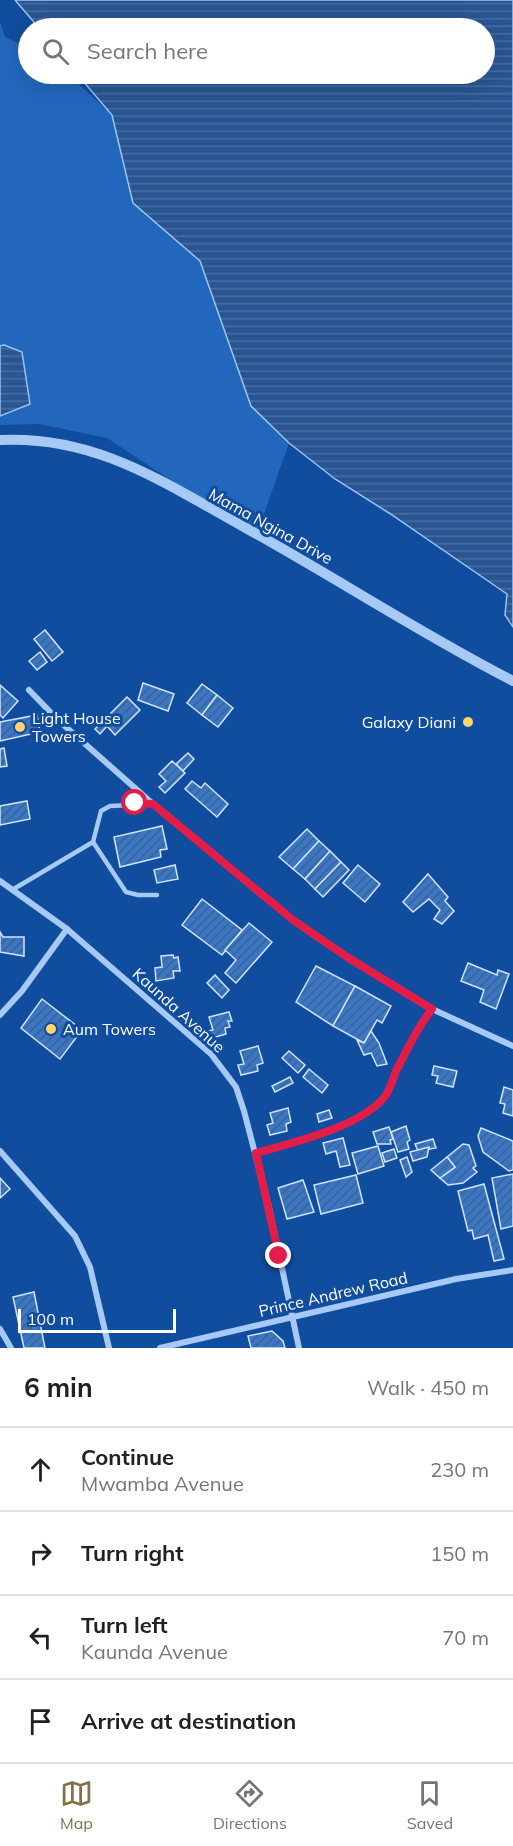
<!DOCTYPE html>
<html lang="en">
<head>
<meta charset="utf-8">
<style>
	:root { --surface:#fff; --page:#f6f6f6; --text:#202124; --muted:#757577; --line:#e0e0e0; --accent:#847244 }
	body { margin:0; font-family:Mulish,sans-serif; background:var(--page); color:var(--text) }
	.scale { position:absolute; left:18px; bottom:15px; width:158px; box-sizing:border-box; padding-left:6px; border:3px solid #fff; border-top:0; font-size:16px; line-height:21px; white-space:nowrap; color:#fff; -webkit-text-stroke:4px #114d9f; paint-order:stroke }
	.stop { position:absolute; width:18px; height:18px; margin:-14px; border:4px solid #e11d48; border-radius:50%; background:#fff }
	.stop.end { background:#e11d48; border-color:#fff; box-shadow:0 2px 6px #0008 }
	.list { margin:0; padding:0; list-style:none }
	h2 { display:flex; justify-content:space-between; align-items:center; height:78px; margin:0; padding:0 24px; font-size:26px }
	h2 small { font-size:20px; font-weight:400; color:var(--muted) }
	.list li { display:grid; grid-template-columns:39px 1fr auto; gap:18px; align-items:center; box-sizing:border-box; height:84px; padding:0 24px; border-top:2px solid var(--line) }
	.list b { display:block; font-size:22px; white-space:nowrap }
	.list p { margin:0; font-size:20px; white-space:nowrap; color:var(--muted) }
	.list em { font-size:20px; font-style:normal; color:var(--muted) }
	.icon { flex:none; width:33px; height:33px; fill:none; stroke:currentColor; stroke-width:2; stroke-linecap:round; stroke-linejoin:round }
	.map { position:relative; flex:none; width:513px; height:1348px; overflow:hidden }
	.search { position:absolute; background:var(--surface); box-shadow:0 6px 24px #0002; left:18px; right:18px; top:18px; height:66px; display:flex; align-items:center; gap:15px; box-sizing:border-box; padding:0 21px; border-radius:33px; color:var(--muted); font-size:22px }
	.sheet { height:414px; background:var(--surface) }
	nav { display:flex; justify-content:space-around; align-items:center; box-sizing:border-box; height:84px; border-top:2px solid var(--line); background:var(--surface); font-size:16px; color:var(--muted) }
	nav a { display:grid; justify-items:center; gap:3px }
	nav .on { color:var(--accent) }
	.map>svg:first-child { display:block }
</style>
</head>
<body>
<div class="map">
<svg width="513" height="1348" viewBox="0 0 513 1348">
	<defs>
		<pattern id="water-rules" width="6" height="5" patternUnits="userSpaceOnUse" patternTransform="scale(1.5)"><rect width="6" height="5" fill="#295592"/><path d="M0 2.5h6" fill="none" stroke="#496ea2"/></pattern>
		<pattern id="building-hatch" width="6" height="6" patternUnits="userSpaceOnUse" patternTransform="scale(1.5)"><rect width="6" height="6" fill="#3976c6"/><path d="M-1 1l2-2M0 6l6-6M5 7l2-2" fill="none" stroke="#426189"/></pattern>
	</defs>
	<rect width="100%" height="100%" fill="#114d9f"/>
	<path fill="#2367bd" d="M0,22L5,37L28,48V74H68L112,115L133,203L200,261L251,406L289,443L256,536L107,438L39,424L0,425Z"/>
	<g fill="url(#water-rules)" stroke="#99c4f8" stroke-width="1.5">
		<path d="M15,0H513V627L505,615L507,594L389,513L335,479L289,443L251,406L200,261L133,203L112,115L77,74H484V28H39Z"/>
		<path d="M4,345L22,352L30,404L0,416V346Z"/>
	</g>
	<g fill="url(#building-hatch)" stroke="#d0e4fe" stroke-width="1.5">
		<path d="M45,630L63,652L52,661L34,639Z"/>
		<path d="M40,652L47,662L37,670L29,661Z"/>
		<path d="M143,683L174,694L168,711L138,700Z"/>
		<path d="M202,684L217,695L202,715L187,703Z"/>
		<path d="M0,685L18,701L3,718L0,715Z"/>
		<path d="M217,695L233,708L218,727L202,715Z"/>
		<path d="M127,697L140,710L115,735L107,726L100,734L95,729Z"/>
		<path d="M37,715L40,732L0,741V722Z"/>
		<path d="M4,748L7,766L0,767V749Z"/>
		<path d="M188,753L194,759L183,771L176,764Z"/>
		<path d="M172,761L185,773L165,793L159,787L166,781L159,774Z"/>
		<path d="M192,781L201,788L205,783L228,804L217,817L185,789Z"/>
		<path d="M27,801L30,819L0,825V806Z"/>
		<path d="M162,826L167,849L160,850L161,857L120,867L114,837Z"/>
		<path d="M307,829L319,841L293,869L279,857Z"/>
		<path d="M319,841L330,851L305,879L293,869Z"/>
		<path d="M330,851L341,862L315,889L305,879Z"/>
		<path d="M341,862L349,870L323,897L315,889Z"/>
		<path d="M175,865L178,879L157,883L154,870Z"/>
		<path d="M358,865L380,884L365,902L343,883Z"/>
		<path d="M428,874L448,897L445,901L454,911L442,924L434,919L440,910L429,899L413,912L403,902Z"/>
		<path d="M202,899L242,930L222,955L182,925Z"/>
		<path d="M249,923L272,942L236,983L225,973L236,960L225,950Z"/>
		<path d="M0,932L3,937H24V956L0,952Z"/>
		<path d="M173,955L174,958L178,957L180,971H173L174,978L156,981L155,968L162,967L161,956Z"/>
		<path d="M468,963L497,975L498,970L509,974L496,1009L480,1002L484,990L461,981Z"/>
		<path d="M316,966L355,986L333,1026L296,1002Z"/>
		<path d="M215,975L229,990L222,998L207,983Z"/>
		<path d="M355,986L391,1006L382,1023L377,1020L364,1043L333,1026Z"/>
		<path d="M42,999L82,1030L60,1059L21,1028Z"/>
		<path d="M229,1012L232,1021H228L230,1027L225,1028L226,1034L209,1039L207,1031L213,1030L209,1017Z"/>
		<path d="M371,1031L379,1043L387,1064L377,1066L371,1053L364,1055L357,1040L364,1043Z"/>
		<path d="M258,1046L263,1063L257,1065L258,1071L241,1075L238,1065L244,1064L240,1051Z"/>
		<path d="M289,1051L305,1065L298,1073L282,1058Z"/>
		<path d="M434,1066L457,1071L453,1087L436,1083L438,1076L432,1075Z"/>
		<path d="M309,1069L328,1085L322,1093L303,1077Z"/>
		<path d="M290,1077L293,1083L275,1092L272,1086Z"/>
		<path d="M504,1087L513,1090V1116L503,1113L505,1104L500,1103Z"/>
		<path d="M288,1108L291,1122L286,1124L287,1131L270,1135L267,1125L273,1123L270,1113Z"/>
		<path d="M329,1110L332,1118L319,1122L317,1114Z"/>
		<path d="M406,1126L410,1140L407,1142L409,1149L398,1152L391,1132Z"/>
		<path d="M389,1127L393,1139L390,1140L391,1144H377L373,1132Z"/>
		<path d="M481,1128L513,1141V1170L509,1171L483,1152L478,1136Z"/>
		<path d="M343,1138L350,1165L340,1167L336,1151L326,1154L323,1143Z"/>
		<path d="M433,1139L436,1148L418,1151L415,1144Z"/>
		<path d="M463,1144L469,1145L476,1166L473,1168L477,1172L463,1183L448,1185L440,1178L455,1167L447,1157Z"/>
		<path d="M378,1146L384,1166L358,1174L352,1153Z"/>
		<path d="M429,1147L427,1157L413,1161L410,1152Z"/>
		<path d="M394,1149L397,1158L385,1162L382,1153Z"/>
		<path d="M407,1157L412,1172L406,1177L400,1160Z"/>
		<path d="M447,1157L455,1167L440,1178L431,1170Z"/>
		<path d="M513,1174V1226L501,1229L492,1178Z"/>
		<path d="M356,1175L363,1203L321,1214L314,1185Z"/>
		<path d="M0,1178L10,1189L0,1198Z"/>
		<path d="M303,1180L314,1212L287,1219L278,1188Z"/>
		<path d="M484,1184L504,1259L494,1261L488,1235L474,1239L472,1230L468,1231L458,1191Z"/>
		<path d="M34,1292L45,1348H24L13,1297Z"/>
		<path d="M272,1331L283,1341L285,1348H251L248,1336Z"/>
	</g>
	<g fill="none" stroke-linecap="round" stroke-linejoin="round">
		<g stroke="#a7c9f5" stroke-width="4.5">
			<path d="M93,842L126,892L138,895H157"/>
			<path d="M12,890L93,842L101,811L110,806L153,804"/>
		</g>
		<g stroke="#a7c9f5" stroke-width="6">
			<path d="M29,690L58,720L153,804L293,920L347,957L432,1009L513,1046"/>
			<path d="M0,881L67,929L211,1054L236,1087L244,1111L269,1207L299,1348"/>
			<path d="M0,1015L22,991L67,929"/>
			<path d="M0,1151L75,1236L90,1267L109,1348"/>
			<path d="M256,1153C292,1143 364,1126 386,1095C391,1087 393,1078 397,1069C408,1048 417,1028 432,1009"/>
			<path d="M0,1329L11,1348"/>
			<path d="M160,1348L456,1279L513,1270"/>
		</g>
		<path stroke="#a7c9f5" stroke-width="10" d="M0,440C96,435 164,483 244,527C335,577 421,634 513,681"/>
	</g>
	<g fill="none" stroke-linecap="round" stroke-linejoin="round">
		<path stroke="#e11d48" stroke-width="8" d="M135,803L153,804L293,920L347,957L432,1009C417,1028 408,1048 397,1069C393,1078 391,1087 386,1095C364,1126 292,1143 256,1153L279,1256"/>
	</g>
	<g fill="#ffd66b" stroke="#114d9f" stroke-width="2">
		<circle cx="468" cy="722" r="6"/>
		<circle cx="20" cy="727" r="6"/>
		<circle cx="51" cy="1029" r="6"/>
	</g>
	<g text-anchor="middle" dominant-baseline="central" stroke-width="6" stroke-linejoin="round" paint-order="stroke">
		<g font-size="16" fill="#fff" stroke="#114d9f">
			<text transform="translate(271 526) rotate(29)">Mama Ngina Drive</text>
			<text transform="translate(179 1010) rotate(42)">Kaunda Avenue</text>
			<text transform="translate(333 1294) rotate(-13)">Prince Andrew Road</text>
		</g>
		<g font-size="16" fill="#fff" stroke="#114d9f" text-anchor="start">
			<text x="32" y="718">Light House<tspan x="32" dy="18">Towers</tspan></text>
			<text x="456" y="722" text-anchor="end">Galaxy Diani</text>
			<text x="63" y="1029">Aum Towers</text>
		</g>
	</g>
</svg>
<div class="scale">100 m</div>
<div class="stop" style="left:135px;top:803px"></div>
<div class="stop end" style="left:279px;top:1256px"></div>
<div class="search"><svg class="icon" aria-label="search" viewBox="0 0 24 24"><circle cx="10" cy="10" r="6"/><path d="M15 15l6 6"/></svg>Search here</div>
</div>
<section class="sheet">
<h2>6 min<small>Walk · 450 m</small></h2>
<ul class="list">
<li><svg class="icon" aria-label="ahead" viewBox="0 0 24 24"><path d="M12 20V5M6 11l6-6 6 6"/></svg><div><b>Continue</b><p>Mwamba Avenue</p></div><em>230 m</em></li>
<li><svg class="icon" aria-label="right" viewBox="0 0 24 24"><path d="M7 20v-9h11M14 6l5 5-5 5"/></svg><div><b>Turn right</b></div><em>150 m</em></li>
<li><svg class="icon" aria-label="left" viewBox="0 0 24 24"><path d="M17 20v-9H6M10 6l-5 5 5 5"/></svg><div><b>Turn left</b><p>Kaunda Avenue</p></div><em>70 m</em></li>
<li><svg class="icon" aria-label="arrive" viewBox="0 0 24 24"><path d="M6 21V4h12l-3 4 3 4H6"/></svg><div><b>Arrive at destination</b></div></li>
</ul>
</section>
<nav>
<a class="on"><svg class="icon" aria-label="map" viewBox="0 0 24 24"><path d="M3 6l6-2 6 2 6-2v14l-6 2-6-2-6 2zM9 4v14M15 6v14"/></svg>Map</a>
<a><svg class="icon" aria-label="directions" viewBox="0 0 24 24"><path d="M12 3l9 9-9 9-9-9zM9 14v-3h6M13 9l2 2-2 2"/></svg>Directions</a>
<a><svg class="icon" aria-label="saved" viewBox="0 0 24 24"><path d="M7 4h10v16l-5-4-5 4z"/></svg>Saved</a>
</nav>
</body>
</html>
